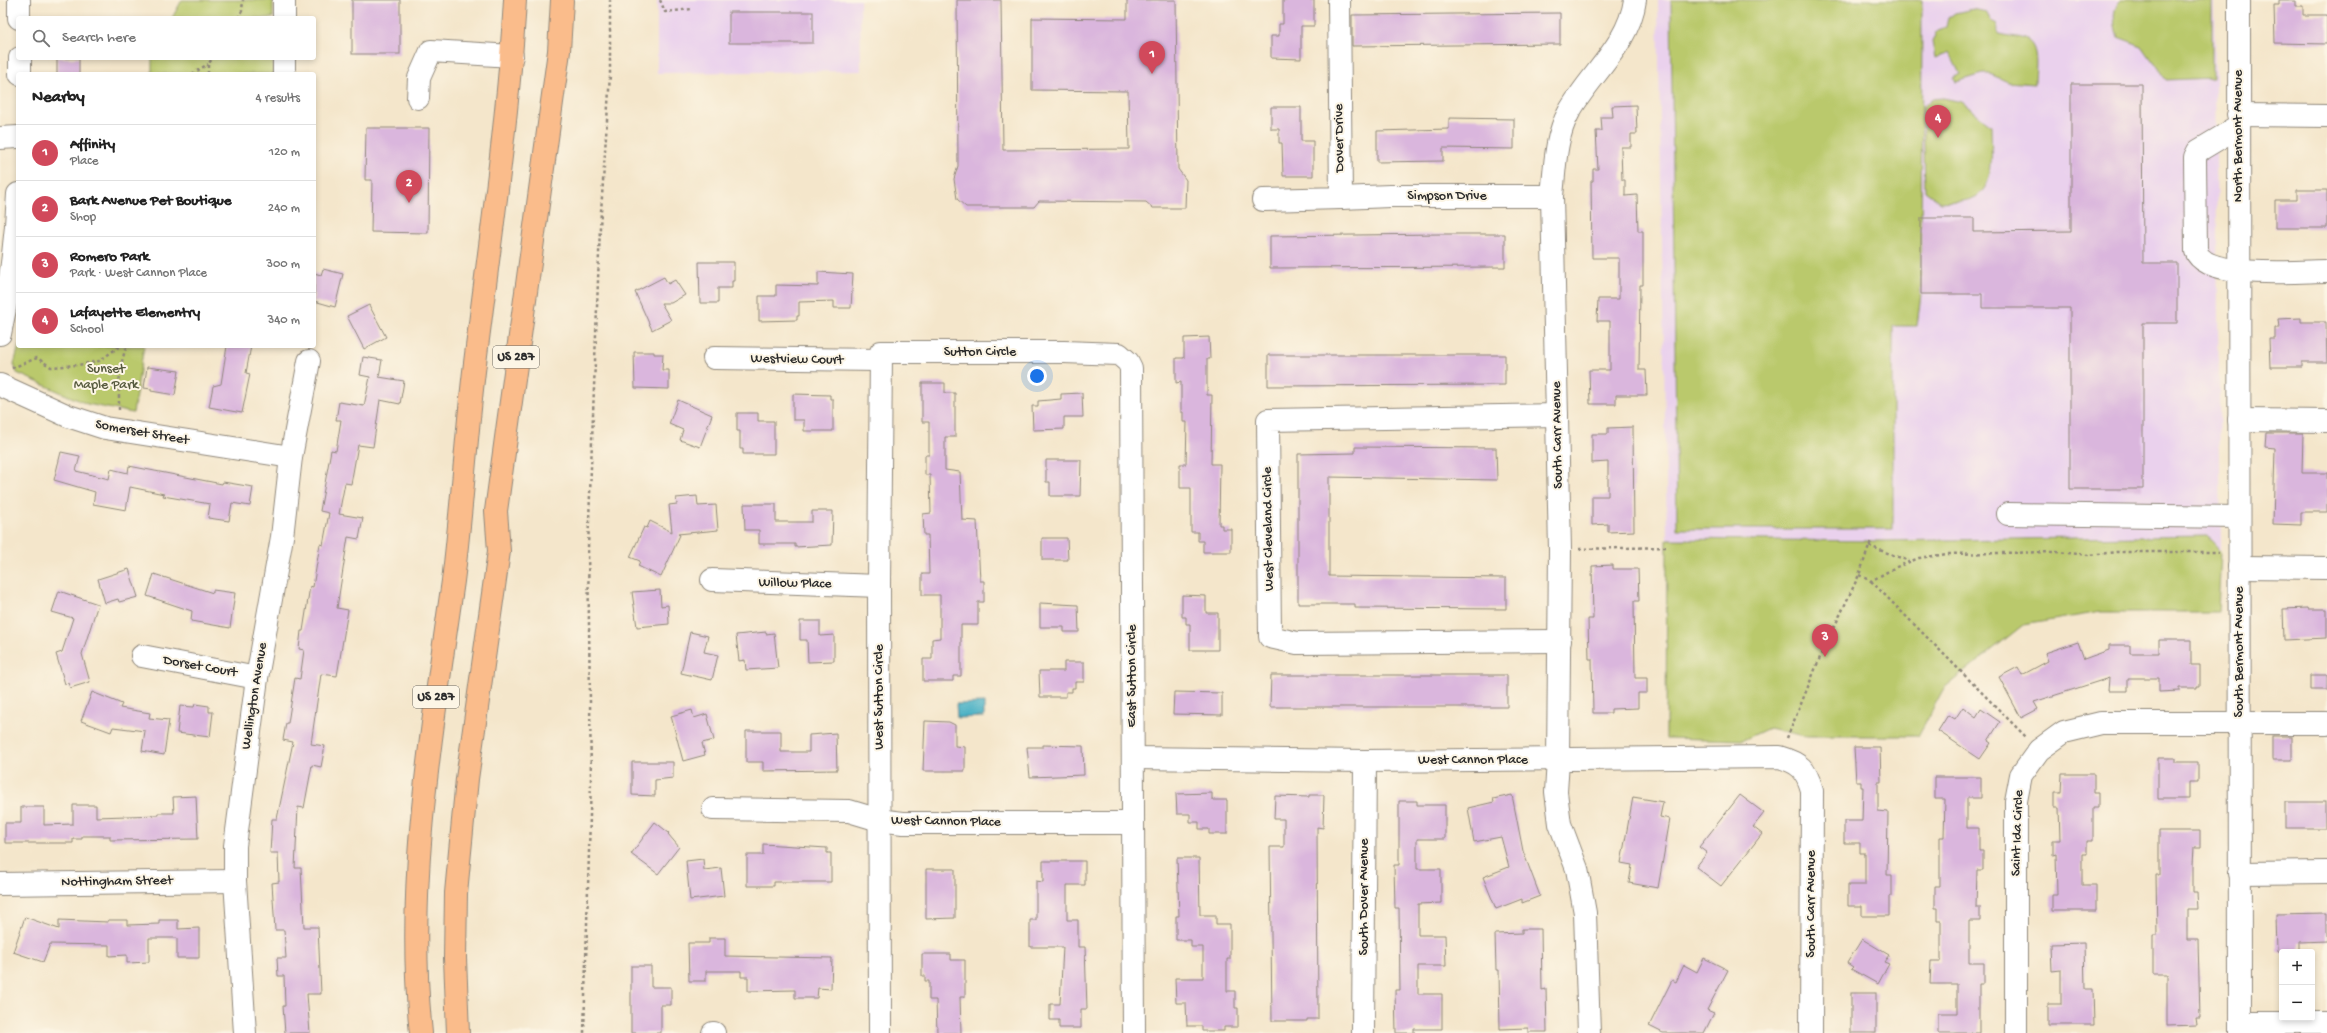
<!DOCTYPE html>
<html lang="en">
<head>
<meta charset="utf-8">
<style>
	:root { --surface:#fff; --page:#f6f6f6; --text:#222; --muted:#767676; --line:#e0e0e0; --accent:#d1495b }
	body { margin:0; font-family:"Gochi Hand",sans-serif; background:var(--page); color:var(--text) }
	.controls { position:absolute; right:12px; bottom:12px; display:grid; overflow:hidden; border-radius:4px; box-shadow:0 2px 6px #0003 }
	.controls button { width:36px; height:36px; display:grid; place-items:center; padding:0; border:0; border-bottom:1px solid var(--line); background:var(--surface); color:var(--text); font:20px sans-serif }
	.you { position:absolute; left:1037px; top:376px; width:14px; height:14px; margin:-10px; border:3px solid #fff; border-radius:50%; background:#1a73e8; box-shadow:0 0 0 6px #1a73e833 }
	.badge { display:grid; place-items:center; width:26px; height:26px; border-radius:50%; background:var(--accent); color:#fff; font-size:13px; font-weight:700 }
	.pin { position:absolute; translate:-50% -33px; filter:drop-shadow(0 1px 2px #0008) }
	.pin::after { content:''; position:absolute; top:21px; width:14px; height:12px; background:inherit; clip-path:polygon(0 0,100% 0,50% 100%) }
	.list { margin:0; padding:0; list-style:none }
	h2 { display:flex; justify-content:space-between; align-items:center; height:52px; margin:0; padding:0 16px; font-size:17px }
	h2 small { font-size:13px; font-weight:400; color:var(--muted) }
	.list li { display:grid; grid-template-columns:26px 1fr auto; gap:12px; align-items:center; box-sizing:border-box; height:56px; padding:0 16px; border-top:1px solid var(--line) }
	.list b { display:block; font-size:15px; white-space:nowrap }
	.list p { margin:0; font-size:13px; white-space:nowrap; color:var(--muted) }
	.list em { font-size:13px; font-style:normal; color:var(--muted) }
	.icon { flex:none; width:22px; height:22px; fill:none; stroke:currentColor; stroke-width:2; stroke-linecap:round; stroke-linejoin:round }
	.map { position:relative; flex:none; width:2327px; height:1033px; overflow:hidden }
	.search { position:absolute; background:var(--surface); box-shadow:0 2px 6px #0003; left:16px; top:16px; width:300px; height:44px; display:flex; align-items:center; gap:10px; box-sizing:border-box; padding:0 14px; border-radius:4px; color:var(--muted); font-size:15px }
	.panel { position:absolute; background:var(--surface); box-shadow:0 2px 6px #0003; left:16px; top:72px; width:300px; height:276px; border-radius:4px }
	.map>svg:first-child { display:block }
</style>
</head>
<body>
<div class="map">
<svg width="2327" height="1033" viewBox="0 0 2327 1033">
	<rect width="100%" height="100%" fill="#fcf5e5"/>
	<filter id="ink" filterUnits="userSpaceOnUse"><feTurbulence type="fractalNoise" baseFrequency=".025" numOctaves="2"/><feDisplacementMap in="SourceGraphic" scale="8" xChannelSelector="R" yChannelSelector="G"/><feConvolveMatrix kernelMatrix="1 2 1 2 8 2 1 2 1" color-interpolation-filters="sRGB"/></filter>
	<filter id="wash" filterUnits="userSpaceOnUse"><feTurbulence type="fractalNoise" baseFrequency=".012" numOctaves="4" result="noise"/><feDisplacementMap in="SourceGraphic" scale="16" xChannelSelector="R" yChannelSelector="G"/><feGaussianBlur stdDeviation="0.9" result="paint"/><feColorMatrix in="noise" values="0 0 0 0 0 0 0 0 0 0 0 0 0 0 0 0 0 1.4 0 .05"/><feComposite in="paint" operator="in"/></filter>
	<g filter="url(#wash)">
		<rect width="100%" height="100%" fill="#f4e6cb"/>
		<g fill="#ead1ed">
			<path d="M657,0H860L861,71L657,73Z"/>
			<path d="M1658,0H2214L2221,551L2207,536L1881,541L1667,539Z"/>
		</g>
		<g fill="#bac96c" stroke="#727a4c">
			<path d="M182,0H273V18H172Z"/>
			<path d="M1671,0H1922L1921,294L1917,326H1893V529H1677Z"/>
			<path d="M2121,0H2212V78L2166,80L2142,46L2118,37C2114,25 2111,9 2121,0Z"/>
			<path d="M1973,9L1986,12L1991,21L1997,24V32L2000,34C2007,36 2014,36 2022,38C2041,43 2035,68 2035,84L2008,82L1990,74H1983L1956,82L1953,78L1960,74L1949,52L1935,58L1932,42L1937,30L1946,27L1948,18L1955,13Z"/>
			<rect x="152" y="58" width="121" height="16"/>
			<path d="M1943,98L1962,102L1991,125C1991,146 1997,191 1971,199C1962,202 1950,201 1940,202L1925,191L1923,106L1933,99Z"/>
			<path d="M19,346H144L133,413L87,404L17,373L14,364Z"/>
			<path d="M2207,536L2221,551L2218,612H2101L2023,625L1944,688L1918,736H1805L1769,728L1743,740L1666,738L1667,539L1881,541Z"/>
		</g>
		<path fill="#45afc4" stroke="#386d78" d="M984,703V717L957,718L956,704Z"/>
		<g id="blocks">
			<g fill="#dab6dd">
				<rect x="352" y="0" width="48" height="54"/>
				<path d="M957,0H1001L1003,150L1129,149L1128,91L1032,90V18L1127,19V0H1176L1178,169L1186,180L1185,208H1153L1146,202L1039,201L1034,207H966L957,199L954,179L958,166Z"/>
				<path d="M1283,0H1314V26H1301V59L1271,58V36H1279V24H1283Z"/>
				<path d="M2279,0H2295V6H2303V15H2327V44L2275,43L2274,5H2279Z"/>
				<rect x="729" y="12" width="84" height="31"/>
				<path d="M1560,13V44L1352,46V15Z"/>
				<rect x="57" y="58" width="22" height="16"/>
				<path d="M2071,84H2142L2143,263H2177V323H2143V489H2070V308H1982V294H1921V218H1974V232L2071,231Z"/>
				<path d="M1636,105L1637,134H1631V147H1621L1622,180H1625V196L1637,195L1638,231H1643V285H1640L1639,370H1646L1647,395H1616V404H1590L1589,370H1610V321H1597L1598,299H1619V258H1592L1591,181H1593V169H1598L1596,131H1602L1601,117H1613L1612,106Z"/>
				<path d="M1271,107H1301V141H1313V176H1283L1282,143H1279V129H1271Z"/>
				<path d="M1449,118L1514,119V149L1443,148V161L1377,162V131L1449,129Z"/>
				<path d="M366,128H429L428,233L371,232L372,180H365Z"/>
				<path d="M2297,190H2327V228H2275V200H2297Z"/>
				<path d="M1440,234H1505V267L1270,268V236Z"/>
				<path d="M699,262H734V281H732V288H718V303H700Z"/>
				<path d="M323,269L343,274L335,307L314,301V273L321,275Z"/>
				<path d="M818,272L853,274L851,308H834V301L799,302V316H797V320L759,321V296H776V285L818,286Z"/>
				<path d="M664,277L668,284L675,280L685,295L671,303H661L671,320L652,330L635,292Z"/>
				<path d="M369,305L386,337L364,349L347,316Z"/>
				<path d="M2301,318V322H2326L2327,362H2302V367H2270L2269,339H2275V328H2279L2278,319Z"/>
				<path d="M1209,337L1210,359H1207V395H1212L1211,464H1220L1219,525H1222V529H1231V552H1203V541H1198V532H1191V488H1180V464H1186L1187,422H1183V412H1181V382L1176,383V358H1184V338Z"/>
				<path d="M227,346H251L246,373L250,374L242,413L209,407L213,386L221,384Z"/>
				<path d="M634,352H654V354H663L662,370H669V389L635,388Z"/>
				<path d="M1268,355H1505V385L1268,386Z"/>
				<path d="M363,357L382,360L379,377L404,381L400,404L380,400L373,447L358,445L351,484L345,483L339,514L363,518L359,539L348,537L337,608L348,610L337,676L321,674L311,744L325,746L321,767L312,765L304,808L298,807L295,868H301L304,927H318L321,994H307L310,1033H285L283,1006H285L284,976H278L277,958H286L284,930H275L272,883L279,882L278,853H270L272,819H277L293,742L283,740L286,723H288L295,678L300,679L304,650L299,649L301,631H303L310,586L313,587L320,544L323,545L329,513L320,511L331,450L336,451L341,420H336L339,402L364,406L370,377L360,375Z"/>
				<path d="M147,367L179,371L175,395L151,391V389L144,388Z"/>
				<path d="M922,383H945V393H955V437H945V470L960,472L962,520L977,521L980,581H984V602H978V625H961V676H953V681H923V659H932V639L940,638V595H922V574H929L928,535H924L923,514L931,513L930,475H925V455H929V422H922Z"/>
				<path d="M1082,393L1083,417H1064V429L1033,430L1032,406H1038V401L1061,399V394Z"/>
				<path d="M793,394L830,395V399H833V431H804V420H793Z"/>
				<path d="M678,400L712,415L700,447L680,440L683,430L669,424Z"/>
				<path d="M737,413H758V421H774V454H743V449H740V431H737Z"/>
				<path d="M1633,427L1634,531L1608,532V524L1592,525V496H1608V462L1592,463V434H1608V428Z"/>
				<path d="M2266,433H2303L2302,473H2327V512H2301V525L2273,524L2275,448L2265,447Z"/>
				<path d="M1355,447L1496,448L1497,480L1329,477V576L1506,578V609L1355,608V604H1298V454L1355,453Z"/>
				<path d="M61,452L80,456L76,471L109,479L111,469L128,473L129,466L222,484L223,482L253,487L250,506L232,503L229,521L208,518L210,504L163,496L164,494L130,487L126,510L93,504L95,492L54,480Z"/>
				<path d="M1046,460H1081L1080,496H1050V482H1046Z"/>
				<path d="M697,496L698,506L716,505L718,530L678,534L680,535L661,577L638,566L640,561L630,557L644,527L647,528L650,521L672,532L669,505L677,504L676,498Z"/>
				<path d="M744,504H776V522H812V511H833L832,545L795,547V544H759V530H745Z"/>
				<path d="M1042,538H1067L1068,560H1042Z"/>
				<path d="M1613,565V569H1638L1639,601H1634L1635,678H1647V693H1638V708L1611,709V713H1593L1592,659H1589L1588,619H1593L1592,566Z"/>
				<path d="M129,569L138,597L119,602L118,599L105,603L98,579Z"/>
				<path d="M154,574L213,593V590L235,593L230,628L191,621L192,611L147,596Z"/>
				<path d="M660,590L661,606L668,605L669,624L637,627L632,592Z"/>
				<path d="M59,591L98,604L82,654L90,682L70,688L68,683L65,684L56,654L62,652L73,618L52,612Z"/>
				<path d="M1182,595L1206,596V613H1218V650H1190V624H1186V617H1182Z"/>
				<path d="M1040,603L1078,605L1079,632H1064V627H1040Z"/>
				<path d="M2308,608V609H2327V638L2284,640L2283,609Z"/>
				<path d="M800,621H820V636L834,635V661L808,662L807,640H800Z"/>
				<path d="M690,632L708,636L704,652L718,655L712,680L681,673Z"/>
				<path d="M766,632V634L774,633L778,668L746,670L745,660L739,661L736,635Z"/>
				<path d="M2159,640H2191V665H2200V686H2197V688H2179V691L2159,692V678H2128V691H2108L2109,678L2034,702L2038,709L2021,718L1999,677L2018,667L2022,675L2048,661L2045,653L2078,642L2084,659L2109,650V645H2130V653H2159Z"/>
				<path d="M1064,662H1084V682H1075V688H1072V692H1066V697H1040L1039,671H1064Z"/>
				<path d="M1271,675H1507V707H1270Z"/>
				<rect x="2311" y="675" width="16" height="15"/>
				<path d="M92,692L122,704L120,708L150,713L149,718L169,720L164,755L142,751L145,731L113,727L111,732L81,721Z"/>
				<path d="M1174,692L1222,693V715L1173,714Z"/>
				<path d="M195,704L209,706V712H213L210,737L177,733L180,706L194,707Z"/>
				<path d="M1963,707L1976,717L1981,709L2000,722L1988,741L1991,743L1980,759L1938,731L1948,715L1955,719Z"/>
				<path d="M692,710L694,718L707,714L714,740L702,743L705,755L683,761L671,716Z"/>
				<path d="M925,721L949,722L955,725V746L965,747V771H923Z"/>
				<path d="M746,731H781V752H809V735L836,733L837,770L763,771V762H746Z"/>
				<rect x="2272" y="736" width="20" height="24"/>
				<path d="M1043,745L1083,746L1084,775L1030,777L1027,747H1043Z"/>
				<path d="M1854,747H1880L1881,782H1878V811L1888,812L1887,875H1892V896H1889V916H1862V906H1848V885H1865V853H1860V843H1844V821H1862L1863,787H1861V782H1856Z"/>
				<path d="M2158,758H2175V762H2198V782H2189V799H2158Z"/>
				<path d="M632,762H673V778L655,780V796L632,795Z"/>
				<path d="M2062,774H2094V792H2098V808H2093V841H2087V854H2082V885H2096V911H2052V895H2057L2056,854L2053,855V840H2060L2059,808H2055V792H2061Z"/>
				<path d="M1935,777H1981V798H1967V828H1979V851H1983V870H1977L1976,907H1980V921H1969V963H1984V984H1979V1033H1938V1013H1957V984H1930L1931,961H1941V921H1938V908H1935V887H1940V837H1944L1945,799H1935Z"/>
				<path d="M1212,793V800H1227V834H1209V829H1199V822H1190V814H1177L1176,794Z"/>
				<path d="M1309,795H1324L1323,828L1317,827L1318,1019H1307V1021H1272L1270,847H1284V819H1274L1275,796L1309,797Z"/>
				<path d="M1512,795L1523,851L1540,896L1522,903V899L1496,909L1483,877L1509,867L1501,837L1474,842L1468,808L1494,802L1493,799Z"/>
				<path d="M1740,795L1764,813L1753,827L1762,834L1721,886L1696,867L1707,853L1699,847Z"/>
				<path d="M196,796L198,839L110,840V836H82V839H73V843H5V823H21V807H44V825L73,824V805H96V817L158,815V813H174L173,797Z"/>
				<path d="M1633,797L1663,802L1660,817L1670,819L1658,888L1629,883L1632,865L1621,863Z"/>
				<path d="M1399,801H1417V805H1445V839H1417V869H1441V903L1418,904V935H1445L1446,966H1418V994H1442V1029H1414V1033H1396L1395,990H1400L1399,908H1395L1394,865H1399Z"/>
				<rect x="2285" y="802" width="40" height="26"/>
				<path d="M655,822L669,833L668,834L679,847L658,874L631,854Z"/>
				<path d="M2159,831H2200V847H2194L2193,865V893H2197L2198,909H2187V940H2198L2200,1018H2196L2197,1025L2167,1026V974H2153V935H2157L2156,875H2159Z"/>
				<path d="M763,844L827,848V853H831V882H774V886H747V855H763Z"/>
				<path d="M1177,858H1199L1200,915H1216V924H1230V959H1227V991H1235V1008H1238V1027H1224V1031H1202V1026H1187L1186,1003H1176L1175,978H1203V947H1191V940H1176V916H1179Z"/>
				<path d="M703,859L704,870L721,868L724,896L690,900L686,861Z"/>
				<path d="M1043,861H1085V885H1067V920H1078V947H1085L1087,1009H1081V1028H1059V1020H1050V1004H1060L1063,947H1030V920H1036V881L1043,882Z"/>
				<path d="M926,869H955V918L926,919Z"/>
				<path d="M2327,913V941L2299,942V952H2277L2276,914Z"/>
				<path d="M25,917L59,929V920L108,922V920H127V925L159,924V920H178V929L199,928V958H177V938H149V962L127,963V955L109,956V945L50,944L43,962L13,952Z"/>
				<path d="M1522,929H1541L1542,990L1546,989L1547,1032H1528V1028L1500,1029L1499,970H1496L1495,934L1522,933Z"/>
				<path d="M709,938H725V956L832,958L831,989L818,988L817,998H795V990L748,991V977H741V971H706V981H689L688,943H709Z"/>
				<path d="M1862,939L1889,955L1884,962L1889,964L1878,984L1851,969L1853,967L1847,963Z"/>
				<path d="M2084,943L2085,989H2093L2094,1025H2048V1004H2061V970L2052,971L2051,944Z"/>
				<path d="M922,954H951V960H965V997H960L961,1033H937L936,1000H929V981H925V976H922Z"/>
				<path d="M1704,958L1728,970L1707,1010L1714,1013L1704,1033H1663L1649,1026L1672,980L1676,982L1684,965L1697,972Z"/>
				<path d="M631,966H651V987H671V1005H661V1033H631Z"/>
				<rect x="1851" y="993" width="25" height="40"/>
			</g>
		</g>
	</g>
	<g filter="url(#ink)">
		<use href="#blocks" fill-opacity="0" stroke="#90887b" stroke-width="1"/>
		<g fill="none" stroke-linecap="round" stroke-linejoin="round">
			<defs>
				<g id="minor">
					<path d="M19,0V18"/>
					<path d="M2239,0L2240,1033"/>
					<path d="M284,18V0"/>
					<path d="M20,58V74"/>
					<path d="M284,74V58"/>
					<path d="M418,98L419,78L431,51L512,56"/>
					<path d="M2238,115L2327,116"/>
					<path d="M2238,127L2198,151L2195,157L2196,251C2206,280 2299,271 2327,271"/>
					<path d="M0,138L18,137"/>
					<path d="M1341,198L1390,196H1552"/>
					<path d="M1263,200L1341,198L1339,0"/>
					<path d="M0,334C10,287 16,241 18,194"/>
					<path d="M714,358L880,360"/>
					<path d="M0,385L68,416L105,428L291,457"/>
					<path d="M1557,415L1268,420L1270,637L1297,643L1560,641"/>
					<path d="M2239,420L2327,421"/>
					<path d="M2008,514L2239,517"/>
					<path d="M2239,567L2327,568"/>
					<path d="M712,580L879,586"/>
					<path d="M142,656L257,678"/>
					<path d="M1133,758L1365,761L1779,757C1800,763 1806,769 1812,790L1811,1033"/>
					<path d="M713,809L849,811L879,820L903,823H1133"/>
					<path d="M2239,873L2327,872"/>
					<path d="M0,884L235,881"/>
					<path d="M2240,1023H2327"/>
					<path d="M245,1033L235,881V846L257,678L282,537L291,457L309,361"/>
					<path d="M713,1033H714"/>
					<path d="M880,1033L879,586L881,352H1064L1119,354L1128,362L1131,368L1134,1033"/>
					<path d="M1363,1033L1365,761"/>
					<path d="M1589,1033L1585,913L1577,869L1560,824L1556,792L1558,760L1560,550L1552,196C1555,168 1555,137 1569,112C1590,74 1629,45 1635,0"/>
					<path d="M2016,1033V801L2021,775L2039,750L2064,732L2101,723H2327"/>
				</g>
				<g id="major">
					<path d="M421,1033C405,882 432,730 453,581C462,509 466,436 475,363C490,242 508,122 515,0"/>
					<path d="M458,1033L455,958L456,893L467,779L499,551L496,511L559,51L562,0"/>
				</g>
			</defs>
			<use href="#minor" stroke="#90887b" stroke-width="24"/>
			<use href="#major" stroke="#90887b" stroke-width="24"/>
			<g stroke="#90887b" stroke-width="2.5" stroke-dasharray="3 3" stroke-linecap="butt">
				<path d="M660,0L665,12L692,9"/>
				<path d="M238,18L242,11L243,0"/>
				<path d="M192,74L208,64"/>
				<path d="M208,74V64L213,58"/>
				<path d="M12,368L37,358L51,367L78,365L99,361L120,346"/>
				<path d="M119,410C119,388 118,367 127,346"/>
				<path d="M1869,546L1909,561"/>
				<path d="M1579,549L1667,547"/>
				<path d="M1859,575L1871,581L1894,568L1919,558L1947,554L2055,552L2090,555L2116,552H2219"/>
				<path d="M1871,581L2026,737"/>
				<path d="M1787,738L1821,655L1859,575L1871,541"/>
				<path d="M584,1033L591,779L588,548L600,227L610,75V0"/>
			</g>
			<use href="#minor" stroke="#fff" stroke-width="22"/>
			<use href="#major" stroke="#fabc8b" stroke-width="22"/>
		</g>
	</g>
	<g text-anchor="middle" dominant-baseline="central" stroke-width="4" stroke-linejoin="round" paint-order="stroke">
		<g fill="#fcf5e5" stroke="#6a6863" stroke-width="1">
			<rect x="493" y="346" width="46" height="22" rx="3"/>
			<rect x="413" y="686" width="46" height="22" rx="3"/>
		</g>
		<g font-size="13" font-weight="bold" fill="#2b2b2b">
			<text x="516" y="357">US 287</text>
			<text x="436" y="697">US 287</text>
		</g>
		<g font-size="14" fill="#2b2b2b" stroke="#fcf5e5">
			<text transform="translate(2238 136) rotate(-90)">North Bermont Avenue</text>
			<text transform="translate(1340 138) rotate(-91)">Dover Drive</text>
			<text x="1447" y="196">Simpson Drive</text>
			<text x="980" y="352">Sutton Circle</text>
			<text transform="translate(797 360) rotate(1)">Westview Court</text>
			<text transform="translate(142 433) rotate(10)">Somerset Street</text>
			<text transform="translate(1558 435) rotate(-91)">South Carr Avenue</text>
			<text transform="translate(1269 529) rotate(-91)">West Cleveland Circle</text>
			<text transform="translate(795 584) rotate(1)">Willow Place</text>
			<text transform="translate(2239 652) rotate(-90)">South Bermont Avenue</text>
			<text transform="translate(200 667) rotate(10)">Dorset Court</text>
			<text transform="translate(1132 676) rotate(-90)">East Sutton Circle</text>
			<text transform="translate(255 696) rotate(-81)">Wellington Avenue</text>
			<text transform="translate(879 697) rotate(-90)">West Sutton Circle</text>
			<text x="1473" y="760">West Cannon Place</text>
			<text transform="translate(946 822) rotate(1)">West Cannon Place</text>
			<text transform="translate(2018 833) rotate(-88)">Saint Ida Circle</text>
			<text transform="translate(117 882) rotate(-1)">Nottingham Street</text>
			<text transform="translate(1364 897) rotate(-90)">South Dover Avenue</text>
			<text transform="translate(1811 904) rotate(-90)">South Carr Avenue</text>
		</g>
		<g font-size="14" fill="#565a3e" stroke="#fcf5e5">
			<text x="106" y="369">Sunset<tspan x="106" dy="16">Maple Park</tspan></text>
		</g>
	</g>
</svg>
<div class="controls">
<button>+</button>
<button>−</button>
</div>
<div class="you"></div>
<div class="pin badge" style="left:1152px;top:74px">1</div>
<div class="pin badge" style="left:409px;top:203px">2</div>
<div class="pin badge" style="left:1825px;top:657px">3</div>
<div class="pin badge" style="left:1938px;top:138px">4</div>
<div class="search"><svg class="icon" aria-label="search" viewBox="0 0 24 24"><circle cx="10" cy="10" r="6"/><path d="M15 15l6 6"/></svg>Search here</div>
<section class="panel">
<h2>Nearby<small>4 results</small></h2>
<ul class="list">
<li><span class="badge">1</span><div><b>Affinity</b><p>Place</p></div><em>120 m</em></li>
<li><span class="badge">2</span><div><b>Bark Avenue Pet Boutique</b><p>Shop</p></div><em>240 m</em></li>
<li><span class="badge">3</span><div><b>Romero Park</b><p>Park · West Cannon Place</p></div><em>300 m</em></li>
<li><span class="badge">4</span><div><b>Lafayette Elementry</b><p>School</p></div><em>340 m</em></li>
</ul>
</section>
</div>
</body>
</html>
